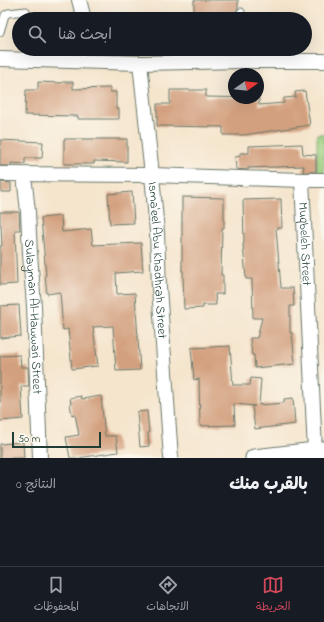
<!DOCTYPE html>
<html lang="ar">
<head>
<meta charset="utf-8">
<style>
	:root { --surface:#171b24; --page:#20242c; --text:#f1f3f6; --muted:#9ea1a6; --line:#363941; --accent:#d1495b }
	body { margin:0; font-family:"Indie Flower","Playpen Sans Arabic",sans-serif; background:var(--page); color:var(--text); direction:rtl }
	.compass { position:absolute; left:228px; top:68px; width:36px; height:36px; border-radius:50%; background:var(--surface); box-shadow:0 4px 16px #0002; rotate:76deg }
	.scale { position:absolute; left:12px; bottom:10px; width:89px; box-sizing:border-box; padding-left:4px; border:2px solid #1f3d34; border-top:0; font-size:11px; line-height:14px; white-space:nowrap; color:#1f3d34; -webkit-text-stroke:3px #fbf7ec; paint-order:stroke }
	.list { margin:0; padding:0; list-style:none }
	h2 { display:flex; justify-content:space-between; align-items:center; height:52px; margin:0; padding:0 16px; font-size:17px }
	h2 small { font-size:13px; font-weight:400; color:var(--muted) }
	.icon { flex:none; width:22px; height:22px; fill:none; stroke:currentColor; stroke-width:2; stroke-linecap:round; stroke-linejoin:round }
	.map { position:relative; flex:none; width:324px; height:458px; overflow:hidden; direction:ltr }
	.search { position:absolute; background:var(--surface); box-shadow:0 4px 16px #0002; left:12px; right:12px; top:12px; height:44px; display:flex; align-items:center; gap:10px; box-sizing:border-box; padding:0 14px; border-radius:22px; color:var(--muted); font-size:15px }
	.sheet { height:108px; background:var(--surface) }
	nav { display:flex; justify-content:space-around; align-items:center; box-sizing:border-box; height:56px; border-top:1px solid var(--line); background:var(--surface); font-size:11px; color:var(--muted) }
	nav a { display:grid; justify-items:center; gap:2px }
	nav .on { color:var(--accent) }
	.map>svg:first-child { display:block }
</style>
</head>
<body>
<div class="map">
<svg width="324" height="458" viewBox="0 0 324 458">
	<rect width="100%" height="100%" fill="#fbf7ec"/>
	<filter id="ink" filterUnits="userSpaceOnUse"><feTurbulence type="fractalNoise" baseFrequency=".025" numOctaves="2"/><feDisplacementMap in="SourceGraphic" scale="8" xChannelSelector="R" yChannelSelector="G"/><feConvolveMatrix kernelMatrix="1 2 1 2 8 2 1 2 1" color-interpolation-filters="sRGB"/></filter>
	<filter id="wash" filterUnits="userSpaceOnUse"><feTurbulence type="fractalNoise" baseFrequency=".012" numOctaves="4" result="noise"/><feDisplacementMap in="SourceGraphic" scale="16" xChannelSelector="R" yChannelSelector="G"/><feGaussianBlur stdDeviation="0.9" result="paint"/><feColorMatrix in="noise" values="0 0 0 0 0 0 0 0 0 0 0 0 0 0 0 0 0 1.4 0 .05"/><feComposite in="paint" operator="in"/></filter>
	<g filter="url(#wash)">
		<rect width="100%" height="100%" fill="#f5e5cd"/>
		<rect fill="#9ecf7f" stroke="#5e865a" x="317" y="134" width="7" height="39"/>
		<g id="blocks">
			<g fill="#d3a07f">
				<path d="M194,0H238V8L236,12V19H194Z"/>
				<path d="M38,82L62,83V82H73V89L110,88V92H116V109H119V119H78V116L25,115L26,90H38Z"/>
				<path d="M170,90H206V97L259,98V105L284,103V98L296,97L295,92L305,91L310,125L244,135H223V127L157,126V104H170Z"/>
				<path d="M64,139H127V162L94,161V164H64Z"/>
				<path d="M0,140L43,142L42,158H25V164L11,163V166H0Z"/>
				<path d="M302,144L303,154L316,155V172H303L304,166L248,168V170H247L236,169L235,157L240,156V153H249V146Z"/>
				<path d="M1,182L11,183V192H1Z"/>
				<path d="M132,192L134,223L110,224L108,194Z"/>
				<path d="M182,197L224,198V228H222L221,275H223V294H215L216,305H203V308L184,309L183,271H182Z"/>
				<path d="M281,199L282,228H276L281,288H293L294,306H290V333H292L295,364L255,368L254,355H252L250,338H257L262,318H253L252,279H246L243,244H244L243,200Z"/>
				<path d="M0,212H19L20,230H15L17,284L0,285V246H2L1,225H0Z"/>
				<path d="M61,216L62,232L91,229L93,245L141,243L143,271L116,273L117,294L135,293L140,370L116,371L113,326L93,327L98,366L72,369L68,329L63,330L60,292L47,294L45,275H46L41,218Z"/>
				<path d="M19,305L21,336L0,338V306Z"/>
				<path d="M230,346L233,385H250L251,378L261,379L259,405L284,403V399L293,398L295,424L255,429L252,406H255L234,404L235,425L200,426L199,379L194,380L191,348Z"/>
				<path d="M20,355L21,367H28L29,386H21L23,419L0,421V356Z"/>
				<path d="M81,396L82,399L101,396L105,436H116L118,452L78,458H70L66,437L79,435L75,414L72,415L70,404H71L70,398Z"/>
				<path d="M147,411L149,433H148L149,446L140,447L137,412Z"/>
				<path d="M23,442L24,458H0V444Z"/>
			</g>
		</g>
	</g>
	<g filter="url(#ink)">
		<use href="#blocks" fill-opacity="0" stroke="#6a786a" stroke-width="1"/>
		<g fill="none" stroke-linecap="round" stroke-linejoin="round">
			<defs>
				<g id="service">
					<path d="M241,12V19"/>
					<path d="M0,32L5,15L8,13L26,11"/>
					<path d="M243,49V61"/>
				</g>
				<g id="minor">
					<path d="M79,0L84,19"/>
					<path d="M0,59L140,63L243,61H324"/>
					<path id="s1" d="M140,63L152,175L157,232L159,287L171,458"/>
					<path d="M0,174L152,175L302,180H324"/>
					<path id="s2" d="M24,175L28,212L30,254L34,306L40,458"/>
					<path id="s3" d="M302,180L315,451"/>
				</g>
				<path id="tertiary" d="M254,458L324,450"/>
			</defs>
			<use href="#service" stroke="#6a786a" stroke-width="9"/>
			<use href="#minor" stroke="#6a786a" stroke-width="16"/>
			<use href="#tertiary" stroke="#6a786a" stroke-width="19"/>
			<use href="#service" stroke="#fff" stroke-width="7"/>
			<use href="#minor" stroke="#fff" stroke-width="14"/>
			<use href="#tertiary" stroke="#fff" stroke-width="17"/>
		</g>
	</g>
	<g text-anchor="middle" dominant-baseline="central" stroke-width="3" stroke-linejoin="round" paint-order="stroke">
		<g font-size="13" fill="#1f3d34" stroke="#fbf7ec">
			<text stroke="none"><textPath href="#s3" startOffset="64">Muqbeleh Street</textPath></text>
			<text stroke="none"><textPath href="#s1" startOffset="198">Isma'eel Abu Khadhrah Street</textPath></text>
			<text stroke="none"><textPath href="#s2" startOffset="142">Sulayman Al-Hawwari Street</textPath></text>
		</g>
	</g>
</svg>
<svg class="compass" viewBox="-18 -18 36 36"><path d="M0-13l5 13h-10z" fill="#e53935"/><path d="M0 13l5-13h-10z" fill="#9ea1a6"/></svg>
<div class="scale">50 m</div>
<div class="search"><svg class="icon" aria-label="search" viewBox="0 0 24 24"><circle cx="10" cy="10" r="6"/><path d="M15 15l6 6"/></svg>ابحث هنا</div>
</div>
<section class="sheet">
<h2>بالقرب منك<small>النتائج: 0</small></h2>
<ul class="list">
</ul>
</section>
<nav>
<a class="on"><svg class="icon" aria-label="map" viewBox="0 0 24 24"><path d="M3 6l6-2 6 2 6-2v14l-6 2-6-2-6 2zM9 4v14M15 6v14"/></svg>الخريطة</a>
<a><svg class="icon" aria-label="directions" viewBox="0 0 24 24"><path d="M12 3l9 9-9 9-9-9zM9 14v-3h6M13 9l2 2-2 2"/></svg>الاتجاهات</a>
<a><svg class="icon" aria-label="saved" viewBox="0 0 24 24"><path d="M7 4h10v16l-5-4-5 4z"/></svg>المحفوظات</a>
</nav>
</body>
</html>
